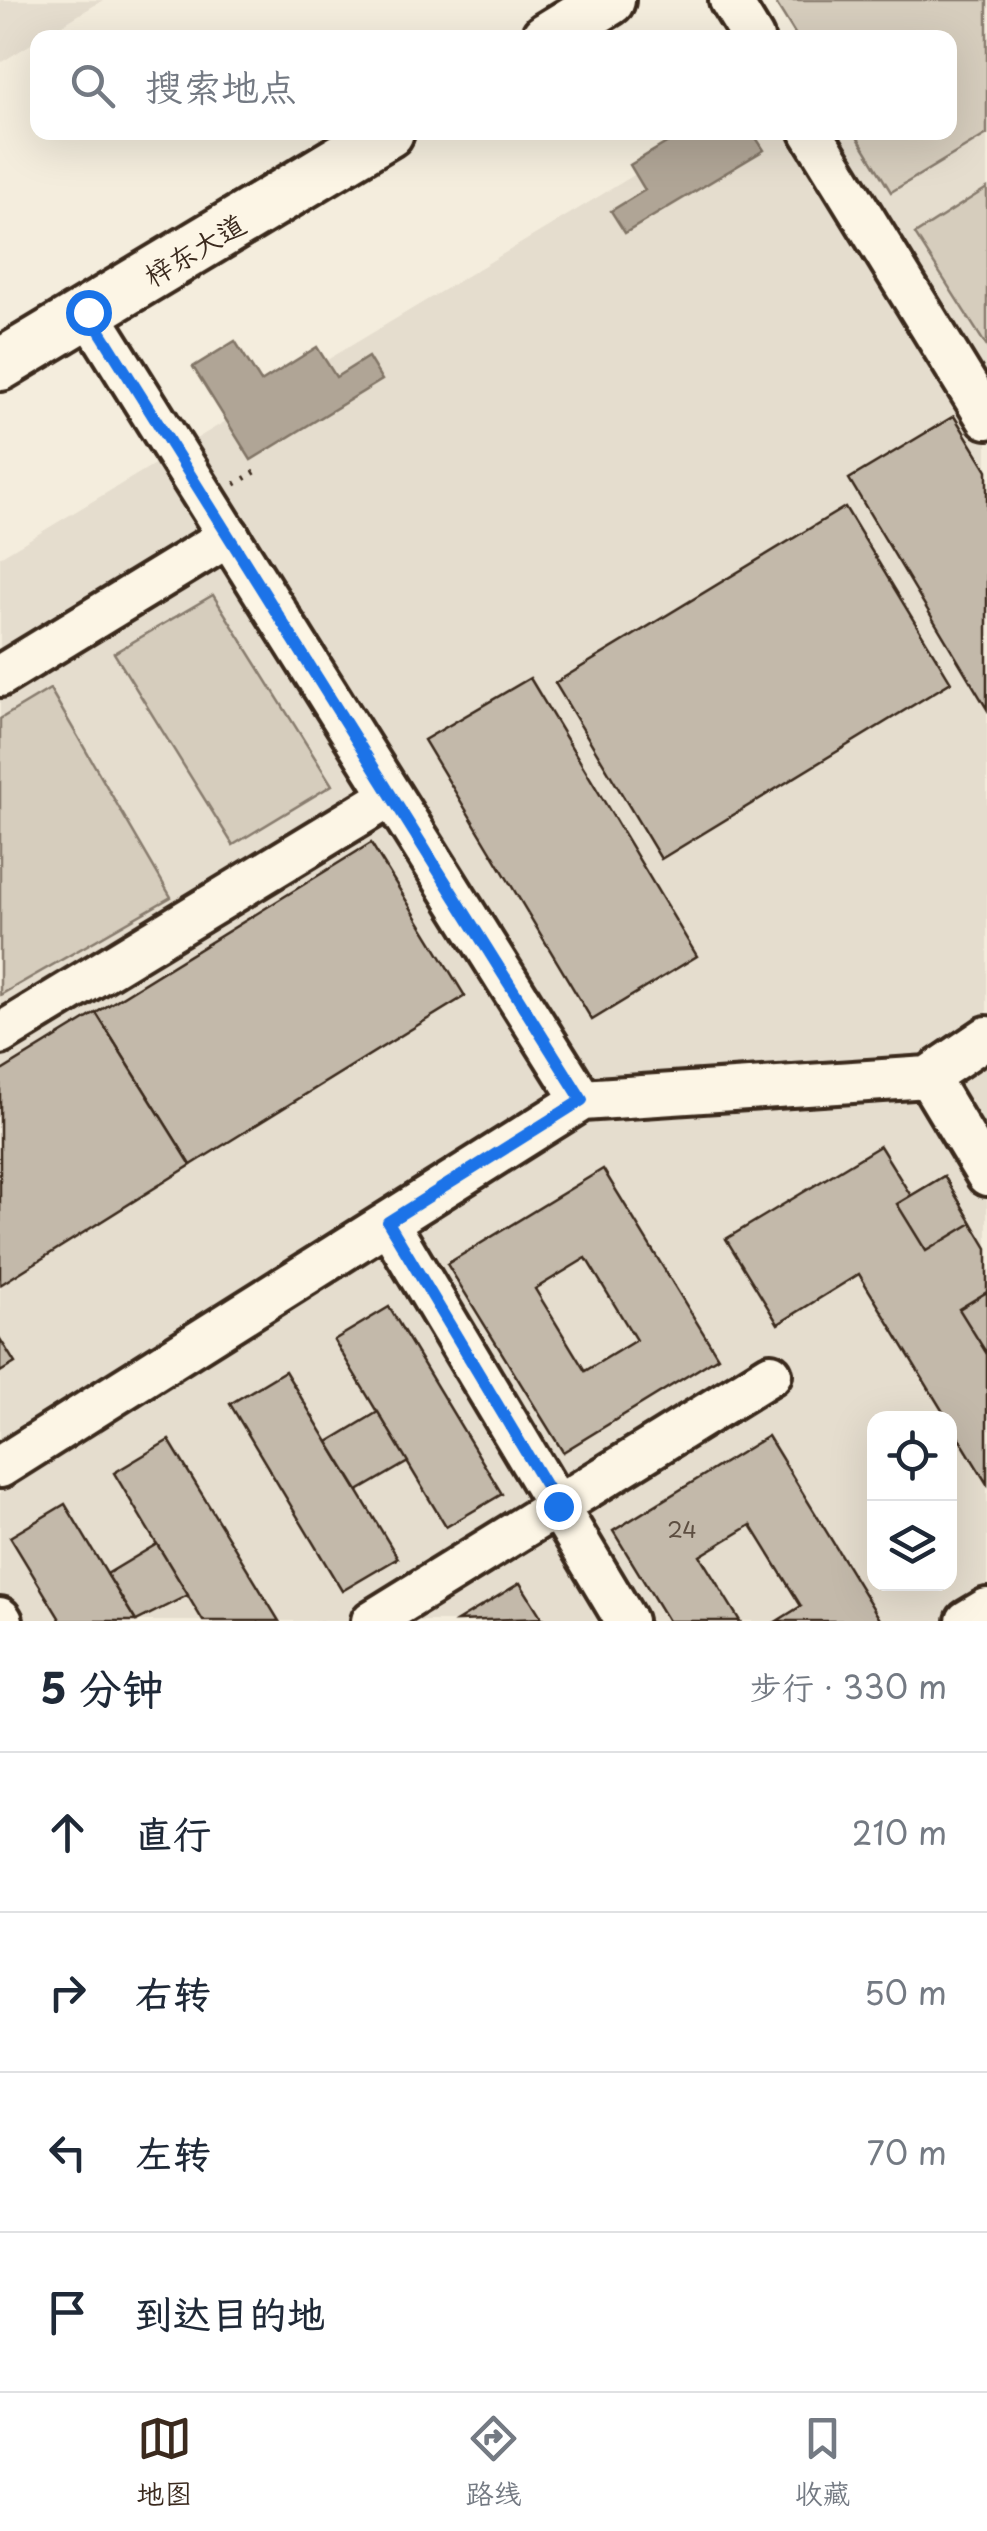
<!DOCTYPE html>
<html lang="zh">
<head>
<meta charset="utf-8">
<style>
	:root { --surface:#fff; --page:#f2f2f3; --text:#1f2937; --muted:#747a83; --line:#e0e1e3; --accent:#3b2a1e }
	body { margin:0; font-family:"Playpen Sans","LXGW WenKai TC",sans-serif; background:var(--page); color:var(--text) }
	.controls { position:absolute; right:30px; bottom:30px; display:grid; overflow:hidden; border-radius:20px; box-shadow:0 10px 40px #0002 }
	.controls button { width:90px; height:90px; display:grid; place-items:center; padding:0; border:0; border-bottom:2px solid var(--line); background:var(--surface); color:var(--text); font:50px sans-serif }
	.stop { position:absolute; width:30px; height:30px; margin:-22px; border:8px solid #1a73e8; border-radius:50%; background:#fff }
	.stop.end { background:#1a73e8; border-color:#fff; box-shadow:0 2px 10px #0008 }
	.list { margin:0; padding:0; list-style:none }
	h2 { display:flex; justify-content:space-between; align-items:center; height:130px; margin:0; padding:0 40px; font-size:42px }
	h2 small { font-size:32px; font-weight:400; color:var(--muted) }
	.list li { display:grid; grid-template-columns:65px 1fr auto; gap:30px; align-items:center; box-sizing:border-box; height:160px; padding:0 40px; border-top:2px solid var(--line) }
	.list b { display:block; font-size:38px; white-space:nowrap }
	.list em { font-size:32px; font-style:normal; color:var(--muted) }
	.icon { flex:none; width:55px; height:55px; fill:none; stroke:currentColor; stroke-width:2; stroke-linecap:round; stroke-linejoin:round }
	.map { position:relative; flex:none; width:987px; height:1621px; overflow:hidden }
	.search { position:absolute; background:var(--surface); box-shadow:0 10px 40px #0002; left:30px; right:30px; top:30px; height:110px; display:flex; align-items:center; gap:25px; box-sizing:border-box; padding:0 35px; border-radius:20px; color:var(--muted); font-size:38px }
	.sheet { height:770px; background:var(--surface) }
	nav { display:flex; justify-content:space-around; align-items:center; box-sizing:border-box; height:140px; border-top:2px solid var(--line); background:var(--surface); font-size:28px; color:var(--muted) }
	nav a { display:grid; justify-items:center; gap:5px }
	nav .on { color:var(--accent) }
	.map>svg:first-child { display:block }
</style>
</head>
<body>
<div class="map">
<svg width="987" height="1621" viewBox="0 0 987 1621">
	<rect width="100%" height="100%" fill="#f4eddd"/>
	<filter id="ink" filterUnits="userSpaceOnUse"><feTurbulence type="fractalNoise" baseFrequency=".01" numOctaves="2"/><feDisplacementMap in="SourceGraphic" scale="20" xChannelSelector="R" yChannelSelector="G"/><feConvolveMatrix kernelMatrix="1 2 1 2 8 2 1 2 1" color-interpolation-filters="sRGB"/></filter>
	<g filter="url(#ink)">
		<g fill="#e5ddce" fill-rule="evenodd">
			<path d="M0,0H103L0,63Z"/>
			<path d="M987,0V1621H0V557L704,133L950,132V38ZM874,1418H950V1584H874Z"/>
		</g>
		<g fill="#d6cdbd" stroke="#887c6e" stroke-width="2.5">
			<path d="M774,0H987V134L891,192L855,133L950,132V38L797,37Z"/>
			<path d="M987,188V347L915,234Z"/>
			<path d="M213,595L332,785L233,845L114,653Z"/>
			<path d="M50,689L171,897L0,995V719Z"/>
		</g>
		<g fill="#b0a596" stroke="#817466" stroke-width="2.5">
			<path d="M683,133H753L764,150L625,233L611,211L645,190L630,165Z"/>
			<path d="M235,341L261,382L317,347L336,377L368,357L382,380L251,460L193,367Z"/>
		</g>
		<g fill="#c3b9aa" stroke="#3b2a1e" stroke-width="2.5" fill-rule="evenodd">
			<path d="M954,416L987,470V709L849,479Z"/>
			<path d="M845,507L951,682L661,859L555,683Z"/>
			<path d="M530,678L697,956L592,1020L424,740Z"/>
			<path d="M371,843L465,996L191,1165L96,1013Z"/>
			<path d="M96,1013L191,1165L0,1285V1072Z"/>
			<path d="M880,1146L911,1196L944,1176L987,1248V1484L859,1274L778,1324L726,1239Z"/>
			<path d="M603,1169L718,1357L563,1452L447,1264ZM586,1258L636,1340L585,1371L535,1289Z"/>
			<path d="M944,1176L972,1223L926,1251L897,1204Z"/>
			<path d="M987,1292V1354L959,1309Z"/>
			<path d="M389,1307L502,1494L446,1527L334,1340Z"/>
			<path d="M0,1339L15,1363L0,1372Z"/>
			<path d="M285,1371L398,1558L342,1591L230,1404Z"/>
			<path d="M378,1412L408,1462L358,1491L328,1442Z"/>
			<path d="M768,1436L881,1621H777L801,1606L751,1525L700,1556L740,1621H668L613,1531Z"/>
			<path d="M169,1440L279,1621H203L114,1473Z"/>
			<path d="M65,1504L107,1574L136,1621H61L10,1537Z"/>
			<path d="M157,1544L188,1595L136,1621L107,1574Z"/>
			<path d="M520,1583L542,1618L457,1621Z"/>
		</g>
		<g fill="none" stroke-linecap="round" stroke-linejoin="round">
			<defs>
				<g id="minor">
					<path d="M730,0L753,38"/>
					<path d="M811,132L987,418"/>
					<path d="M88,312L582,1100"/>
					<path d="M0,676L229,536"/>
					<path d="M0,1034L391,796"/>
					<path d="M928,1077L987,1175"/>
					<path d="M388,1223L626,1621"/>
					<path d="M0,1467L582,1100L928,1077L987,1037"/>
					<path d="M0,1618L2,1621"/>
					<path d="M372,1621L771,1374"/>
					<path d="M967,1621L987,1609"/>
				</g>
				<g id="major">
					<path d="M547,38L609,0"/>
					<path d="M0,365L388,132"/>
				</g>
			</defs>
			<use href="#minor" stroke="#3b2a1e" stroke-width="48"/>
			<use href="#major" stroke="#3b2a1e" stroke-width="58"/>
			<path stroke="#3b2a1e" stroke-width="5" stroke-dasharray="2.5 8" stroke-linecap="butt" d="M235,484L257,471"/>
			<use href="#minor" stroke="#fcf5e5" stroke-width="40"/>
			<use href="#major" stroke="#fcf5e5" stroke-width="50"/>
		</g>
	</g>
	<g fill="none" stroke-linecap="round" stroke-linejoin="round" filter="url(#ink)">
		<path stroke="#1a73e8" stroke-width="12" d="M88,312L582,1100L388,1222L558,1506"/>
	</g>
	<g text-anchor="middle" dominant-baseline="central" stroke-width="9" stroke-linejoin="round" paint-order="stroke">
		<g font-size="22" fill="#5d4e41">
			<text x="682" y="1528">24</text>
		</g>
		<g font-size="28" fill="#3b2a1e" stroke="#fcf5e5">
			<text transform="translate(194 249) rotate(-31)">梓东大道</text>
		</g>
	</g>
</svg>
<div class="controls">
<button><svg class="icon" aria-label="locate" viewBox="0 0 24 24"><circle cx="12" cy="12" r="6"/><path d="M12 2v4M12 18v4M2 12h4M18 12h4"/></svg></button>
<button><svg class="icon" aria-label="layers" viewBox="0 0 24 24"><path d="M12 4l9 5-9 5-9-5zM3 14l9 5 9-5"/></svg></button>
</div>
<div class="stop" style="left:88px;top:312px"></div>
<div class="stop end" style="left:558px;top:1506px"></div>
<div class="search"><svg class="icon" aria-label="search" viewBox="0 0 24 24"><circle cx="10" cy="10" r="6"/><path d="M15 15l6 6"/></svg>搜索地点</div>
</div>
<section class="sheet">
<h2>5 分钟<small>步行 · 330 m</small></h2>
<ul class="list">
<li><svg class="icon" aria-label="ahead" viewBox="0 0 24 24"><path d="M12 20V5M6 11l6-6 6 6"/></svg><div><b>直行</b></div><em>210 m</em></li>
<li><svg class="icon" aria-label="right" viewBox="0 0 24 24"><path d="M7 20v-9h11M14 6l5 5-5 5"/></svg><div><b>右转</b></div><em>50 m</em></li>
<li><svg class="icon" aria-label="left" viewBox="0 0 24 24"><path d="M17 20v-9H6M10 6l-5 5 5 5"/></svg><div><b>左转</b></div><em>70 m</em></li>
<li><svg class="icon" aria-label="arrive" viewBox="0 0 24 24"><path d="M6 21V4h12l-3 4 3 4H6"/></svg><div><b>到达目的地</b></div></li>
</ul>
</section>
<nav>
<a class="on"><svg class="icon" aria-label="map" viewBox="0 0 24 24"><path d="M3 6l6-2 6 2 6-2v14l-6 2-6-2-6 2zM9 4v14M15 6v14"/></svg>地图</a>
<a><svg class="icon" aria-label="directions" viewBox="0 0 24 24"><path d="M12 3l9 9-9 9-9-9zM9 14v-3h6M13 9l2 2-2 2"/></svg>路线</a>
<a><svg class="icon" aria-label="saved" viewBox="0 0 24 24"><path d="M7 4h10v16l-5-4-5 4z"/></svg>收藏</a>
</nav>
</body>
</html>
